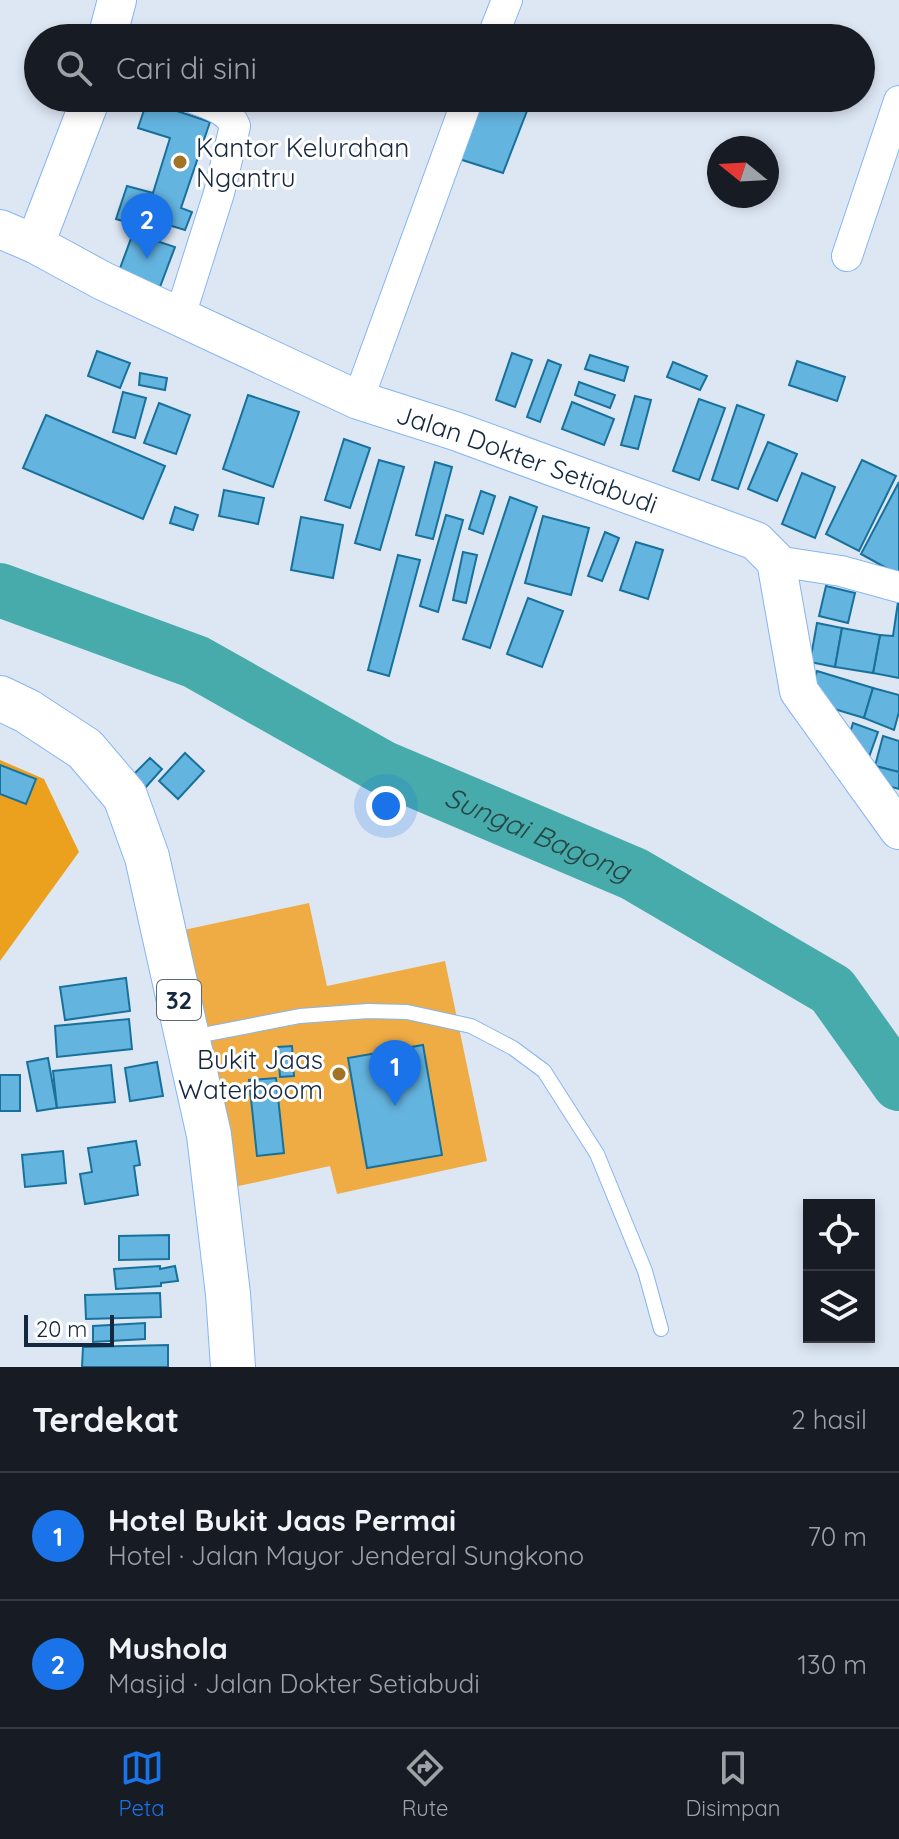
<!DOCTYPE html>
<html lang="id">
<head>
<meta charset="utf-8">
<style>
	:root { --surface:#171b24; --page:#20242c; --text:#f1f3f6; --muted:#9ea1a6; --line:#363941; --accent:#1a73e8 }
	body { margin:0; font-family:Quicksand,sans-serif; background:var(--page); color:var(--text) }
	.controls { position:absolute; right:24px; bottom:24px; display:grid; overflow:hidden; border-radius:0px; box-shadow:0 4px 12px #0003 }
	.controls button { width:72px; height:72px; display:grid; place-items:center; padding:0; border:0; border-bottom:2px solid var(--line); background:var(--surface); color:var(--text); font:40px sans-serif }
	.compass { position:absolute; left:707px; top:136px; width:72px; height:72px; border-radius:50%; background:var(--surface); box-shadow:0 4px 12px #0003; rotate:288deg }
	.scale { position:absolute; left:24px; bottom:20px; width:90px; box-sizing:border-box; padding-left:8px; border:4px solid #14273f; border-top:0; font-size:22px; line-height:28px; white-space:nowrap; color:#14273f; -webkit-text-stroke:6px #fff; paint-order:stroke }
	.you { position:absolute; left:386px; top:806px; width:28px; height:28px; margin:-20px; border:6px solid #fff; border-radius:50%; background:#1a73e8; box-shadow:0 0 0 12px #1a73e833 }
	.badge { display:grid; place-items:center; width:52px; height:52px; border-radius:50%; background:var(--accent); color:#fff; font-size:26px; font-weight:700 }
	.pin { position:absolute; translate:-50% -66px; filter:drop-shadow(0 2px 4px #0008) }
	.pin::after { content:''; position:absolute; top:42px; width:28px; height:24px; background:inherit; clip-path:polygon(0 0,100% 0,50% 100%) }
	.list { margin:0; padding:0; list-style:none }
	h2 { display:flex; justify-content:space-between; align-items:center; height:104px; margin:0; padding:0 32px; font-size:34px }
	h2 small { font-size:26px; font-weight:400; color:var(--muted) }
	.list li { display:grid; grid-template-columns:52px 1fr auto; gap:24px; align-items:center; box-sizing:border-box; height:128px; padding:0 32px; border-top:2px solid var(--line) }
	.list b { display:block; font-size:30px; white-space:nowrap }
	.list p { margin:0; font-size:26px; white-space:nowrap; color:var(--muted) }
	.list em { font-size:26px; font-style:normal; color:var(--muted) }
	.icon { flex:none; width:44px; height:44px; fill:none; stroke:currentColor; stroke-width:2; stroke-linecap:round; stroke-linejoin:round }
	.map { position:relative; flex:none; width:899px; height:1367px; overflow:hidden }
	.search { position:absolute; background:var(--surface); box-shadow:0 4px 12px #0003; left:24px; right:24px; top:24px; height:88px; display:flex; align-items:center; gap:20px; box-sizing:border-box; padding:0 28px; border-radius:44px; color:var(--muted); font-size:30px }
	.sheet { height:360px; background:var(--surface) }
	nav { display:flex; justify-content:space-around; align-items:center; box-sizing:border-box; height:112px; border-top:2px solid var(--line); background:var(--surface); font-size:22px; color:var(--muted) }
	nav a { display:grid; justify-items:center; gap:4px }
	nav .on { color:var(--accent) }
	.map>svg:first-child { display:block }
</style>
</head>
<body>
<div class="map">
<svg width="899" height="1367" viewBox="0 0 899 1367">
	<rect width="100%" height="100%" fill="#dde7f4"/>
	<path fill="#efac44" d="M309,903L327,986L445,961L487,1161L337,1194L330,1166L234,1187L179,931Z"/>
	<path fill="#eba11e" d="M0,760L44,779L79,852L0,961Z"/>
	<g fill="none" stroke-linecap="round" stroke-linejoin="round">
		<path stroke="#46abaa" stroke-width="54" id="s1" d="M0,590L196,662L382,767L634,874L832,990L899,1084"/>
	</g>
	<g fill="#64b4e0" stroke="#18719b" stroke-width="2">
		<path d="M479,98H532L503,173L456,158Z"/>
		<path d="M147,101L210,122L181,208L192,212L185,230L139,216L136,225L116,219L127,186L153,193L170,138L138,128Z"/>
		<path d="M133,233L175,247L160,287L119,271Z"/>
		<path d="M97,351L130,363L120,388L88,376Z"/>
		<path d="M512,353L532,360L515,407L496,400Z"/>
		<path d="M590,355L628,367L624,381L585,369Z"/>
		<path d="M548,360L561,365L540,422L527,417Z"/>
		<path d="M797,361L845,377L837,401L789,385Z"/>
		<path d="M673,362L707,376L700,390L667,377Z"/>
		<path d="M140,373L167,378L165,390L139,385Z"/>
		<path d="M579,382L615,395L610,408L575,395Z"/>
		<path d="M123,392L146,398L135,438L113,432Z"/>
		<path d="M248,395L299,412L273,487L223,469Z"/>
		<path d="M635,396L651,400L638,449L621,445Z"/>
		<path d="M699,399L725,408L699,480L673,471Z"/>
		<path d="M572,402L614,419L604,445L562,429Z"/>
		<path d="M159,403L190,415L176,454L144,443Z"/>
		<path d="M737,405L764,415L738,489L712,480Z"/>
		<path d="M46,415L165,466L143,519L23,468Z"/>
		<path d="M344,439L370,448L350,508L325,500Z"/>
		<path d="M768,442L797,454L777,501L748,489Z"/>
		<path d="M379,460L404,467L380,550L355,543Z"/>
		<path d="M862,460L896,476L859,551L826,534Z"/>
		<path d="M435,462L452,467L433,539L416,535Z"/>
		<path d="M802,473L835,487L815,538L782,524Z"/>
		<path d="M899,482V575L861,554Z"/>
		<path d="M224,490L264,498L258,524L219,516Z"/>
		<path d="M481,491L495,496L483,534L469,529Z"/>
		<path d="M510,497L537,507L490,648L463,639Z"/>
		<path d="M175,507L198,515L193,530L170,523Z"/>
		<path d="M446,515L463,520L438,612L420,606Z"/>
		<path d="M543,516L589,528L571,595L525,583Z"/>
		<path d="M301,517L343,525L333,578L291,570Z"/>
		<path d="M605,532L619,538L602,581L588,576Z"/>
		<path d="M636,542L663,550L648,599L620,590Z"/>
		<path d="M463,552L477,555L466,603L453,600Z"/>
		<path d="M398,555L420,560L389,676L368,670Z"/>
		<path d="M826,586L855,593L848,623L819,616Z"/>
		<path d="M528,598L563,611L542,667L507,654Z"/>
		<path d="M898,602H899V678L873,673L880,635L893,636Z"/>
		<path d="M817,623L842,628L835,667L810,662Z"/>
		<path d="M842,628L880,635L873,673L835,667Z"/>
		<path d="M817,671L873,688L864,718L808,701Z"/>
		<path d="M873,688L899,695V712L894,730L864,718Z"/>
		<path d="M853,723L878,732L869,757L845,749Z"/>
		<path d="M883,736L899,741V772L875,766Z"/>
		<path d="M185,753L204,771L178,799L159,781Z"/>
		<path d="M150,758L162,769L145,788L132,776Z"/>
		<path d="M0,765L36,779L26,804L0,794Z"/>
		<path d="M875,766L899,772V789L871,781Z"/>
		<path d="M126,978L130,1011L65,1020L60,987Z"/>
		<path d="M129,1019L132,1049L57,1057L55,1026Z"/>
		<path d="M423,1045L442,1155L367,1168L348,1058Z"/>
		<path d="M292,1046L294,1076L280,1077L278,1047Z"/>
		<path d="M48,1058L57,1108L37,1111L27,1062Z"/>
		<path d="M157,1062L163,1096L130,1101L125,1068Z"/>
		<path d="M111,1065L115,1102L57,1108L53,1071Z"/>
		<rect x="0" y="1075" width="20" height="36"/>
		<path d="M276,1078L284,1153L257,1156L249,1080Z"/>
		<path d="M136,1141L140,1165L134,1166L138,1195L85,1204L80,1174L92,1172L88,1148Z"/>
		<path d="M63,1151L66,1183L25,1187L22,1155Z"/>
		<path d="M169,1235V1259L119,1260V1236Z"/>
		<path d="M160,1266V1269L175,1266L178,1281L161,1283V1286L116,1289L114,1269Z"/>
		<path d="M160,1293L161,1317L86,1319L85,1295Z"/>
		<path d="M145,1323V1339L93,1342V1326Z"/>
		<path d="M168,1345V1367H82L83,1347Z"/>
	</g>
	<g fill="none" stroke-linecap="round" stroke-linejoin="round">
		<defs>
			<path id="service" d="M192,1037L300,1016L368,1011L407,1012L471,1026L513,1048L544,1071L597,1154L645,1271L661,1329"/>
			<g id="minor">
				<path d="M492,38L507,0"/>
				<path d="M847,256L899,101"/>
				<path d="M180,316L219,193L235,126C228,109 208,104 193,98"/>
				<path d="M358,400L468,98"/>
				<path d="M776,561L841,571L899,587"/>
			</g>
			<g id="tertiary">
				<path d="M107,38L117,0"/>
				<path id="s2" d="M0,229L35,244L103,281L358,400L455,431L756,541L776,561L799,691L899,830"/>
				<path d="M35,244L91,98"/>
			</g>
			<path id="trunk" d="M0,698L27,711L85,749L125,796L147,857L209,1135L228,1294L233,1367"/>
		</defs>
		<use href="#service" stroke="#85b5f2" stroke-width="16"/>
		<use href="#minor" stroke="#85b5f2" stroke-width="32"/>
		<use href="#tertiary" stroke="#85b5f2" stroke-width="40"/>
		<use href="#trunk" stroke="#85b5f2" stroke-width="46"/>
		<use href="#service" stroke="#fff" stroke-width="14"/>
		<use href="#minor" stroke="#fff" stroke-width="30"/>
		<use href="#tertiary" stroke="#fff" stroke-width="38"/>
		<use href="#trunk" stroke="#fff" stroke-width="44"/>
	</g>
	<g fill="#a27226" stroke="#fff" stroke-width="3">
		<circle cx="180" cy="162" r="8"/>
		<circle cx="339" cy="1074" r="8"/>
	</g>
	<g text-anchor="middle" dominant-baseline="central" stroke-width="6" stroke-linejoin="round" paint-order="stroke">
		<rect fill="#fff" stroke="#5a6879" stroke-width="2" x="157" y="980" width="44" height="40" rx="6"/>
		<g font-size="24" font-weight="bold" fill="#14273f">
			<text x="179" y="1000">32</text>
		</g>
		<g font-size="26" fill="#14273f" stroke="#fff" text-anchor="start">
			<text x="196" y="147">Kantor Kelurahan<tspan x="196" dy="30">Ngantru</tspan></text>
			<text x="323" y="1059" text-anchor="end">Bukit Jaas<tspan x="323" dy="30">Waterboom</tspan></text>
		</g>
		<g font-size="26" fill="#14273f" stroke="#fff">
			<text stroke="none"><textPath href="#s2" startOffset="576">Jalan Dokter Setiabudi</textPath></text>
		</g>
		<g font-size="28" font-style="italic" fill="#274646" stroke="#fff">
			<text stroke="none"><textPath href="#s1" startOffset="592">Sungai Bagong</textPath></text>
		</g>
	</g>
</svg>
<div class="controls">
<button><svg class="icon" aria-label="locate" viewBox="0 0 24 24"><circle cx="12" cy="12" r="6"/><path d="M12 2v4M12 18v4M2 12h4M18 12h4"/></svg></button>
<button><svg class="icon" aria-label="layers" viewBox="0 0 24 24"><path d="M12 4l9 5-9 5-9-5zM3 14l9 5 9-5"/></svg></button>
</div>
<svg class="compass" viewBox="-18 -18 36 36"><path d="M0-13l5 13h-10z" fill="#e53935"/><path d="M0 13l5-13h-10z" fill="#9ea1a6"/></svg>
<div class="scale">20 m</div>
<div class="you"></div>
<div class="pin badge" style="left:395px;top:1106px">1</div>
<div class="pin badge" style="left:147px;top:259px">2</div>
<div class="search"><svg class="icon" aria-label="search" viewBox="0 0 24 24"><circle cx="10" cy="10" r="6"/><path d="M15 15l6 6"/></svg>Cari di sini</div>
</div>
<section class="sheet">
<h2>Terdekat<small>2 hasil</small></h2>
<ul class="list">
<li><span class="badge">1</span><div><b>Hotel Bukit Jaas Permai</b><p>Hotel · Jalan Mayor Jenderal Sungkono</p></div><em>70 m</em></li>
<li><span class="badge">2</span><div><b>Mushola</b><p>Masjid · Jalan Dokter Setiabudi</p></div><em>130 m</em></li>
</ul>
</section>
<nav>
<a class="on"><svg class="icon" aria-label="map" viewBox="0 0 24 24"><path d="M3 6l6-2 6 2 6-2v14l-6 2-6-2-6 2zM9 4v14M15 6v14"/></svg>Peta</a>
<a><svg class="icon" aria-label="directions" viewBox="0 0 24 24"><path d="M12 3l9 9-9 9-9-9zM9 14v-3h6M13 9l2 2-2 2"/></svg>Rute</a>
<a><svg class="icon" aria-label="saved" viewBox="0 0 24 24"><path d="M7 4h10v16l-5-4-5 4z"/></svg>Disimpan</a>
</nav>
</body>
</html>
